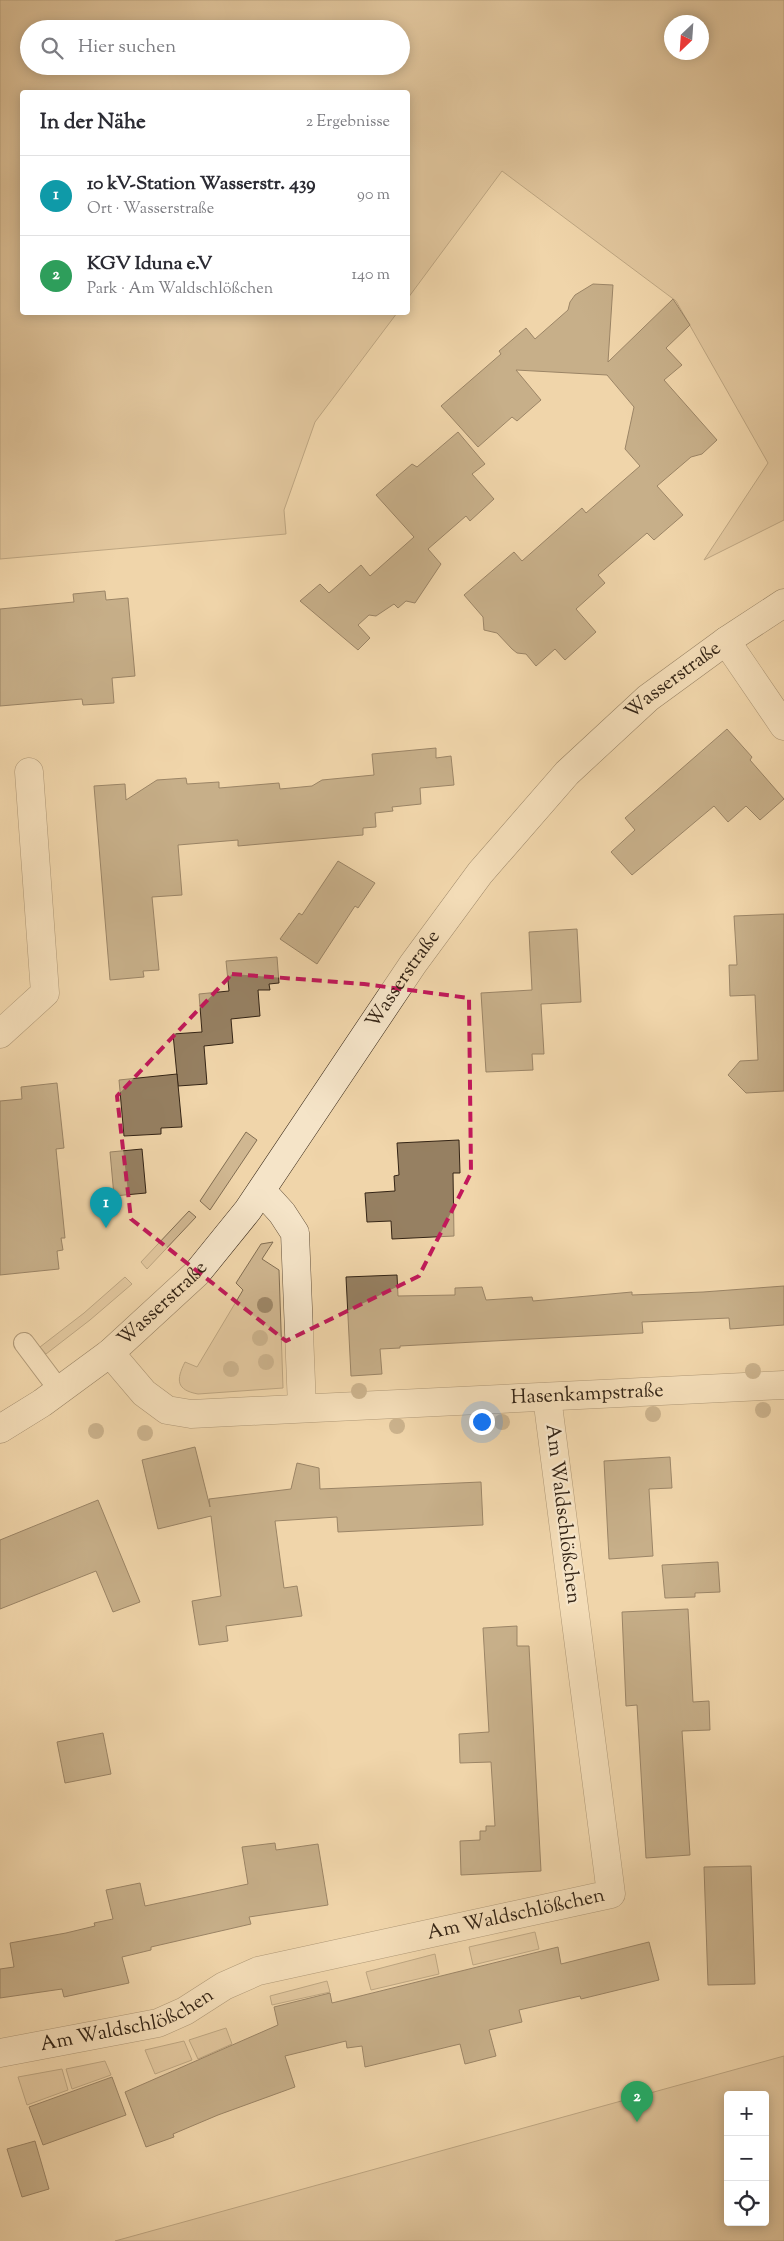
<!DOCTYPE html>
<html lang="de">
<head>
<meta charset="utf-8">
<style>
	:root { --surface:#fff; --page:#f2f2f3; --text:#2b2b33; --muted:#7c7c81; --line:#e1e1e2; --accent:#8f2418 }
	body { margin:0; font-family:"Sorts Mill Goudy",serif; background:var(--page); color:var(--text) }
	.controls { position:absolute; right:15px; bottom:15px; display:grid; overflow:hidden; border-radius:5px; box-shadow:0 2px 12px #0003 }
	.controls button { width:45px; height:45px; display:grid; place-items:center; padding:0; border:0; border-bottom:1px solid var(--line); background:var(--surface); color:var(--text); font:25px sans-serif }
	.compass { position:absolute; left:664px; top:15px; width:45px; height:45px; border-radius:50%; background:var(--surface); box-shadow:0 2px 12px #0003; rotate:205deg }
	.you { position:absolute; left:481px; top:1421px; width:18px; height:18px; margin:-12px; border:4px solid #fff; border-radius:50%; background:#1a73e8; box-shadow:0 0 0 8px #1a73e833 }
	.badge { display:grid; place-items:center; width:32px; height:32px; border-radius:50%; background:var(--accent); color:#fff; font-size:16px; font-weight:700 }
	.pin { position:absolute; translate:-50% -41px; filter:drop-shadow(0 1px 2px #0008) }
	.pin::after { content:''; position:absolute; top:26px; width:18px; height:15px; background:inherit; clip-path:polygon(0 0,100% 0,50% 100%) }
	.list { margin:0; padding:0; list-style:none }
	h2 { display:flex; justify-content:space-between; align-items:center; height:65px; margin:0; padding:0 20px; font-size:21px }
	h2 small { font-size:16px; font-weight:400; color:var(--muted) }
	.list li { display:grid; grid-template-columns:32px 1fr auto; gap:15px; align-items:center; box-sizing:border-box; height:80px; padding:0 20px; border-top:1px solid var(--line) }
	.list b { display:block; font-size:19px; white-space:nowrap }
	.list p { margin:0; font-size:16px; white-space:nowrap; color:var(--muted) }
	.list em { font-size:16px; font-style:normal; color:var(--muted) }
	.icon { flex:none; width:28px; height:28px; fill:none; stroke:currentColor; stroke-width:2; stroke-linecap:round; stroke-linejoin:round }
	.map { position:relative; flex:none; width:784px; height:2241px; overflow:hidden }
	.search { position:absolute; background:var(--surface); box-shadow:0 2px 12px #0003; left:20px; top:20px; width:390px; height:55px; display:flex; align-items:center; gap:12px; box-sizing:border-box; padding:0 18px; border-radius:28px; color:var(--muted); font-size:19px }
	.panel { position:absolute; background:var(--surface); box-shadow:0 2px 12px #0003; left:20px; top:90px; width:390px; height:225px; border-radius:5px }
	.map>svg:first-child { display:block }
</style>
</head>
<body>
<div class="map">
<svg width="784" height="2241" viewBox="0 0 784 2241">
	<rect width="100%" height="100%" fill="#f0d5aa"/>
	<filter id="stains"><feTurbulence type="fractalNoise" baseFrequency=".004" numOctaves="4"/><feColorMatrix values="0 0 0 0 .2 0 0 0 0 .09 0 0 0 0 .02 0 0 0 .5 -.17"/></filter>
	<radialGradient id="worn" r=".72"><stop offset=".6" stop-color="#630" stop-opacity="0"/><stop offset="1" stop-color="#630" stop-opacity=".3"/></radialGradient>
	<g fill="#d0b791" stroke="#826e53" fill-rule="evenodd">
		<path d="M0,0H784V520L704,560L768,463L676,301L502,171L408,298V92H22V312L397,313L315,422L284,510L286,534L0,559ZM672,22H702V52H672ZM29,29H401V66H29Z"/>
		<path d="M246,1132L257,1140L210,1210L200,1201Z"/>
		<path d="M189,1211L196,1217L147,1269L141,1262Z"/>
		<path d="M273,1242L262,1259L279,1270L283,1388L198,1394C176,1390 176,1380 185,1362L197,1367L243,1290L236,1283L261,1244Z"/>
		<path d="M125,1277L132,1284L90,1320L46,1354L40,1347L84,1313Z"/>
		<path d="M535,1932L539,1949L473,1965L469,1947Z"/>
		<path d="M435,1954L439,1974L371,1990L366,1972Z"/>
		<path d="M327,1981L330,1992L272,2005L270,1996Z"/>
		<path d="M226,2028L232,2044L198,2059L189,2040Z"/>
		<path d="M184,2041L192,2060L155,2074L145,2050Z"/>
		<path d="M784,2056V2241H115ZM728,2095H765V2222H728Z"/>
		<path d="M105,2061L111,2075L72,2089L66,2069Z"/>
		<path d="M62,2069L68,2090L27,2105L18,2077Z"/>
	</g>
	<g fill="#968062" stroke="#342415">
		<path d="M593,284L613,285L608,362L673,299L690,325L666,348L682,365L664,380L717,440L702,454L691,457L657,486L683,515L654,540L647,533L598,575L605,583L576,609L596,632L565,660L555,649L536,666L526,654L517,653L512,649L497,633L484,630L483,617L464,595L514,552L522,561L582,508L586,513L640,466L625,449L634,407L607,375L516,370L541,400L517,421L512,417L478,447L441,406L501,354L499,351L526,328L535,339L568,310L570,302L575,295Z"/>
		<path d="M458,432L485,464L472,474L494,499L470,521L466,516L428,549L441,564L415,603L406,601L398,608L394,604L376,616L369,615L358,625L370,638L358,650L300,601L320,584L329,593L361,565L370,576L414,537L376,495L412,464L417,467Z"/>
		<path d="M105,591L106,600L128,598L135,676L112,678L114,703L83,705L82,699L0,706V609L74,602L73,594Z"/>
		<path d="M727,729L752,757L750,760L784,799L760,820L746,806L728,822L714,806L632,875L611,852L635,830L625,818Z"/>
		<path d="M436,748V758L451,756L454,785L420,788L421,804L392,807L393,811L375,813L376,827L363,828V835L238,846V840L178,845L182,895L152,897L159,970L143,971L144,977L110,980L94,786L125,784L126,800L157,780L186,778L187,784L219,782V788L279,783L280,789L312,786L322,780L374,775L372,754Z"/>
		<path d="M338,861L375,883L358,908L355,906L317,964L280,939L299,913L302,915Z"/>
		<path d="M784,914V1091L746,1093L728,1075L740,1061L758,1060L755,995L730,996L729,965H737L734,916Z"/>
		<path d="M577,929L581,1002L541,1004L544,1054H532L533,1070L486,1072L481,993L532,990L529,932Z"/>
		<path d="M277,957L279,983L269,984L270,990H258L260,1016L231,1019L233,1043L204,1046L207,1084L178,1086L173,1034L202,1032L199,994L229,991L226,961Z"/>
		<path d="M177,1074L182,1127L161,1128V1134L124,1136L119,1080Z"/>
		<path d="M57,1083L64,1148L56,1149L65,1238H61L63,1250L57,1251L59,1269L0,1275V1101L22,1099L21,1087Z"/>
		<path d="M459,1140L460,1173H453L454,1236L392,1239L391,1221L367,1222L365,1193L395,1191L394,1176L399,1175L397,1143Z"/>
		<path d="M142,1149L146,1193L114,1196L110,1152Z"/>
		<path d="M397,1275L398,1296L455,1295V1288L482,1287L486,1300L532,1297L533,1301L632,1292V1295L703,1292L784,1286V1325L730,1329L729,1318L685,1320L642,1322L643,1333L400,1346V1348L380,1349L382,1374L351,1376L346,1277Z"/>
		<path d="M195,1447L210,1507L209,1499L291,1489L297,1463L319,1468L320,1489L481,1482L483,1525L338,1532L337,1517L275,1521L284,1588L297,1586L302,1616L226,1626L228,1641L199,1645L192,1601L221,1596L211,1516L158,1529L142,1460Z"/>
		<path d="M670,1457L672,1488L649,1489L653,1556L609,1559L604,1461Z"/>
		<path d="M98,1500L140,1602L113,1612L96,1571L0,1609V1540Z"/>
		<path d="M718,1562L720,1592L695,1593V1597L665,1598L662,1565Z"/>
		<path d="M688,1609L693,1702L709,1701L710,1730L682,1731L690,1855L646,1858L637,1705L626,1706L622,1612Z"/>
		<path d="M517,1626V1646H529L541,1871L461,1875L460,1841L480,1840V1831H486V1826H495L491,1762L460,1763L459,1734L489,1732L483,1628Z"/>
		<path d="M103,1733L111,1774L65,1783L57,1742Z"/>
		<path d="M275,1843L276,1850L318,1844L328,1905L249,1917L251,1924L151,1947V1950L122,1957L129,1983L64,1997L62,1989L0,1998V1969L14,1967L10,1943L66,1933L95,1926L94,1923L113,1919L106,1890L140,1883L145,1906L248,1884L242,1847Z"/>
		<path d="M751,1866L755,1984L708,1985L704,1867Z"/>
		<path d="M649,1942L659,1980L581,1999L580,1996L519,2010L522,2022L489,2030L496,2056L465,2064L460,2044L365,2067L362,2046L347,2048L346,2041L285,2056L295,2087L218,2115L173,2134L174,2137L146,2147L125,2092L278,2025L274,2007L330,1993L332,2003L558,1947L561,1964Z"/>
		<path d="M112,2077L126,2115L43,2145L29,2107Z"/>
		<path d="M35,2141L49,2189L22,2197L7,2149Z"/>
	</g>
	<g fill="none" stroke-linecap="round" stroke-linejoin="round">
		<defs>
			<path id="service" d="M24,1343L60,1391"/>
			<g id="minor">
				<path d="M726,641L784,726"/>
				<path d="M0,1034L45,993L29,772"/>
				<path d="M262,1191L282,1213L295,1233L302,1407"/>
				<path id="s1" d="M110,1353L144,1393L167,1410L191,1414L784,1385"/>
				<path id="s2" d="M0,2053L158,2023L185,2011L224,1986L258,1971L611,1894L547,1397"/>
			</g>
			<g id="secondary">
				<path id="s3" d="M0,1429L42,1403L110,1353L197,1273L248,1210L413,964L480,873L567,773L648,698L726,641L784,603"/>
			</g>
		</defs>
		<use href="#service" stroke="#63503a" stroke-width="22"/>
		<use href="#minor" stroke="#63503a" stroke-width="29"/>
		<use href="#secondary" stroke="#342415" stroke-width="29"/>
		<use href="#service" stroke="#f5e4c8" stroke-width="20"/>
		<use href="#minor" stroke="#f5e4c8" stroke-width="28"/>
		<use href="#secondary" stroke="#f5e4c8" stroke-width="28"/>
	</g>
	<g fill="#9e8869">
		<circle cx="265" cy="1305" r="8"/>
		<circle cx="260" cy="1338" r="8"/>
		<circle cx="266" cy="1362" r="8"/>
		<circle cx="231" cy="1369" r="8"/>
		<circle cx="753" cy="1371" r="8"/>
		<circle cx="359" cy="1391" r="8"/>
		<circle cx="763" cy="1410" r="8"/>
		<circle cx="653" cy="1414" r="8"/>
		<circle cx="502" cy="1422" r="8"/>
		<circle cx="397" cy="1426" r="8"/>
		<circle cx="96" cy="1431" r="8"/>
		<circle cx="145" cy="1433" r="8"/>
	</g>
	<path d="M0 0H784V2241H0ZM232,974L364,984L469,998L471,1173L419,1276L286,1341L131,1219L117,1096Z" fill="#f0d5aa" fill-opacity=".55" fill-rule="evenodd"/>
	<path fill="none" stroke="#c2185b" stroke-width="4" stroke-dasharray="10 6" stroke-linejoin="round" d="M232,974L364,984L469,998L471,1173L419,1276L286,1341L131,1219L117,1096Z"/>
	<g text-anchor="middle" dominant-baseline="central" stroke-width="4.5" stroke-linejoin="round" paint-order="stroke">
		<g font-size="20" fill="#342415" stroke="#f5e4c8">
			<text stroke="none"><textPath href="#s3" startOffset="1016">Wasserstraße</textPath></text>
			<text stroke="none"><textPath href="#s3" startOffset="611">Wasserstraße</textPath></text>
			<text stroke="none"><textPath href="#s3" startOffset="206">Wasserstraße</textPath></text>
			<text stroke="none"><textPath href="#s1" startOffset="502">Hasenkampstraße</textPath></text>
			<text transform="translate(562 1514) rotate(83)">Am Waldschlößchen</text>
			<text stroke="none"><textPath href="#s2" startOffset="538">Am Waldschlößchen</textPath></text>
			<text stroke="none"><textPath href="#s2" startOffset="132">Am Waldschlößchen</textPath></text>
		</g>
	</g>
	<rect width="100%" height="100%" filter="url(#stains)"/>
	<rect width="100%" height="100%" fill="url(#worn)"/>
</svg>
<div class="controls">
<button>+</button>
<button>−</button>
<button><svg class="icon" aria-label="locate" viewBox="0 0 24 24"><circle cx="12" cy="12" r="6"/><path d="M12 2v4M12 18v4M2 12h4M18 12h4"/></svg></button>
</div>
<svg class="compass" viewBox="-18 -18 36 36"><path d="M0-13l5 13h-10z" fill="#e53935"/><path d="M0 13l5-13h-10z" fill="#7c7c81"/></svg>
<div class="you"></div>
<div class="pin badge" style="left:106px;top:1228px;background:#0f9aa8">1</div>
<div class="pin badge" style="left:637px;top:2122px;background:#2e9e5b">2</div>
<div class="search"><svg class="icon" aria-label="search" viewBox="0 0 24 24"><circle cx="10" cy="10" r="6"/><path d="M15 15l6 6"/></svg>Hier suchen</div>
<section class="panel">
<h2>In der Nähe<small>2 Ergebnisse</small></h2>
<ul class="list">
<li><span class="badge" style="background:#0f9aa8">1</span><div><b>10 kV-Station Wasserstr. 439</b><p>Ort · Wasserstraße</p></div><em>90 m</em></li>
<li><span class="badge" style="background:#2e9e5b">2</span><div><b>KGV Iduna e.V</b><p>Park · Am Waldschlößchen</p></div><em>140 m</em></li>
</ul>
</section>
</div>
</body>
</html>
